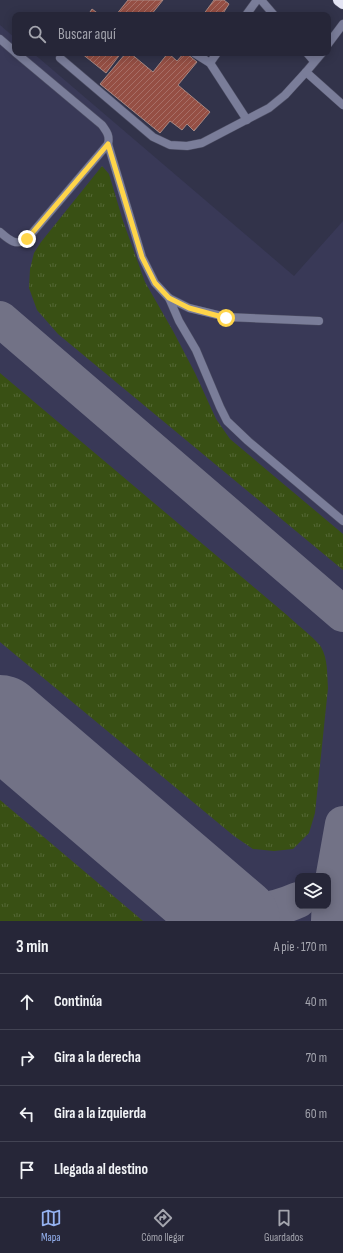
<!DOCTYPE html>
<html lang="es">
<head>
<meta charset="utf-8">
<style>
	:root { --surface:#262638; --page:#2e2e40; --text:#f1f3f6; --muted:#a4a5ae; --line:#424353; --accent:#95b2f1 }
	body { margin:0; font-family:"Sofia Sans Condensed",sans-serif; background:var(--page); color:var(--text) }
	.controls { position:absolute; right:12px; bottom:12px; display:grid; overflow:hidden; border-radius:8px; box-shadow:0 2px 10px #0003 }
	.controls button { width:36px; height:36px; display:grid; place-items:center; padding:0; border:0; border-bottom:1px solid var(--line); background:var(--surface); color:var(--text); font:20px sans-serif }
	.stop { position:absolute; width:12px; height:12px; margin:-9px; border:3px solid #ffd54a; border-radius:50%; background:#fff }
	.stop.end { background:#ffd54a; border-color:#fff; box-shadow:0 1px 4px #0008 }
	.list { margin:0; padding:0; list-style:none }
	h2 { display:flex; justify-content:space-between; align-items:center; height:52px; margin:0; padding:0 16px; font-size:17px }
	h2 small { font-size:13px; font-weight:400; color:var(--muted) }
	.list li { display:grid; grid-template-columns:26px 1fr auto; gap:12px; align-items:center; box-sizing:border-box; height:56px; padding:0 16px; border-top:1px solid var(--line) }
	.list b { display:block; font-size:15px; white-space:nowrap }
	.list em { font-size:13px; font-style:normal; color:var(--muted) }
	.icon { flex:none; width:22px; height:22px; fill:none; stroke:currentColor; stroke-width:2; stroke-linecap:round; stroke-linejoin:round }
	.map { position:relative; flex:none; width:343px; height:921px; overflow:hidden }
	.search { position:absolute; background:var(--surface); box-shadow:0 2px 10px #0003; left:12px; right:12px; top:12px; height:44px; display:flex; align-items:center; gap:10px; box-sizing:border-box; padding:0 14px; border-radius:8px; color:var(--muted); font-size:15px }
	.sheet { height:276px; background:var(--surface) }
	nav { display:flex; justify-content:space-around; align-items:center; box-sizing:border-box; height:56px; border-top:1px solid var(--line); background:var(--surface); font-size:11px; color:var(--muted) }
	nav a { display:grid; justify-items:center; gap:2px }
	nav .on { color:var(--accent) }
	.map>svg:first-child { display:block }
</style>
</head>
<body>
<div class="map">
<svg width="343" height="921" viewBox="0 0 343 921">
	<defs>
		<pattern id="grass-tufts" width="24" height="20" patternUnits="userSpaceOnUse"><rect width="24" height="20" fill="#395014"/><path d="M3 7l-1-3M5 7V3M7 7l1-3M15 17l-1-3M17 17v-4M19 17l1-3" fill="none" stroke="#556836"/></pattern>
		<pattern id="building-hatch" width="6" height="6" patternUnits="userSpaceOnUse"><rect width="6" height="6" fill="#954f44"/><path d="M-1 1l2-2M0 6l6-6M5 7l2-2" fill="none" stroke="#a76f67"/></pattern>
	</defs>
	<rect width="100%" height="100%" fill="#32334a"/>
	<path fill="#393957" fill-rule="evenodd" d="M0,25L15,38V53H33L294,276L343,221V921H0ZM298,876H328V906H298Z"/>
	<g fill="url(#grass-tufts)">
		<path d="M102,166L109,174L123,221L145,282L173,331L195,373L216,419L230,439L343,534V570L58,334L37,310L29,288L30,269L34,253L41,242Z"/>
		<path d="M0,373L288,616C295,623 317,640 321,647C328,659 327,674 328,688L315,813L309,833L293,849L274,851L253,849L234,836L0,642Z"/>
		<path d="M0,800L143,921H0Z"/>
	</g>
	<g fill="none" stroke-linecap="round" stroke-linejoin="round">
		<g stroke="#727286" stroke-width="36">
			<path d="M0,319L343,614"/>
			<path d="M215,904C243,917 271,912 298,900"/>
			<path d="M329,921L330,897L343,824"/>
		</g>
		<path stroke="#727286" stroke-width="90" d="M0,720L235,921"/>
	</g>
	<g fill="url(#building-hatch)" stroke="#a88882">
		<path d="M128,0H163L151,15H116Z"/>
		<path d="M214,0H224L229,4L222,15H203Z"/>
		<path d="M92,9L100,15H88Z"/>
		<path d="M81,53H121L106,73Z"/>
		<path d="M126,53H130L153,72L168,53L177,61L184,53H186L197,62L178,85L210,112L194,131L187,124L182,130L170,121L160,133L100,84Z"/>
	</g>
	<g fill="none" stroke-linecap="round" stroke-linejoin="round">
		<defs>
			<g id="lane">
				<path d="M261,0L274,15"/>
				<path d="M246,15L257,0"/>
				<path d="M0,39L15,52"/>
				<path d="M328,44L343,24"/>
				<path d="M194,53L210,63L247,120"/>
				<path d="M307,53L314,61"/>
				<path d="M60,58L153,137L170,145L187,146L202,143L269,108L285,95L306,72L322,53"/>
				<path d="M210,63L217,53"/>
				<path d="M306,72L343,105"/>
				<path d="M108,144L142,257L155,283L169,298L189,308L226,317L319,321"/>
				<path d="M0,232C8,239 16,247 27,239L108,144C110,136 107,132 102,125L16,53"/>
				<path d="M169,298L179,321L196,350L220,407L227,421L248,441L343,521"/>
			</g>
			<path id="highway" d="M339,0L343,3"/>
		</defs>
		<use href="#lane" stroke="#4e4f65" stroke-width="9"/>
		<use href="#highway" stroke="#4e4f65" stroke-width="13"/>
		<use href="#lane" stroke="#7a7d99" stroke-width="8"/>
		<use href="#highway" stroke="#e3e4f3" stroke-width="12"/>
	</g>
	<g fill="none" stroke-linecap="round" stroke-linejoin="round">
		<path stroke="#ffd54a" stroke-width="5" d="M27,239L108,144L142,257L155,283L169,298L189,308L226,318"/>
	</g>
</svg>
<div class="controls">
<button><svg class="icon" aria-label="layers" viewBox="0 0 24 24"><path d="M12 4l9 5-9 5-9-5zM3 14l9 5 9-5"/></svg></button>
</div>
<div class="stop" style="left:226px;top:318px"></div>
<div class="stop end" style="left:27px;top:239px"></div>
<div class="search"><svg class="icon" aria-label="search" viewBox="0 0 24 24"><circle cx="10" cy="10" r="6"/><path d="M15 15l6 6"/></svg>Buscar aquí</div>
</div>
<section class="sheet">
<h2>3 min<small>A pie · 170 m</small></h2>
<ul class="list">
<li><svg class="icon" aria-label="ahead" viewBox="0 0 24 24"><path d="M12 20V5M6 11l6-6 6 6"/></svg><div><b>Continúa</b></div><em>40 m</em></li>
<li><svg class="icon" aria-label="right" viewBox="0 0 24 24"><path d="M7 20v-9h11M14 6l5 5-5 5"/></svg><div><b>Gira a la derecha</b></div><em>70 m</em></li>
<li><svg class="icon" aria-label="left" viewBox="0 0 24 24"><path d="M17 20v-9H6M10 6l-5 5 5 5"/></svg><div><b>Gira a la izquierda</b></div><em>60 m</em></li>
<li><svg class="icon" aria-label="arrive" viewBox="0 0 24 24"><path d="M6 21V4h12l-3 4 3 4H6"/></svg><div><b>Llegada al destino</b></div></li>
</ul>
</section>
<nav>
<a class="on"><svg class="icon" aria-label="map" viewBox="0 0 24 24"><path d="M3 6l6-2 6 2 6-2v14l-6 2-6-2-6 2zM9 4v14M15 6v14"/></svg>Mapa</a>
<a><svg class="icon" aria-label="directions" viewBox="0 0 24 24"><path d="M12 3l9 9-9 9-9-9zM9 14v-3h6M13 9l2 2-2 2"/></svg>Cómo llegar</a>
<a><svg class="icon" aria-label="saved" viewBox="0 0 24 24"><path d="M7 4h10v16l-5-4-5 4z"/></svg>Guardados</a>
</nav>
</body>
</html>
